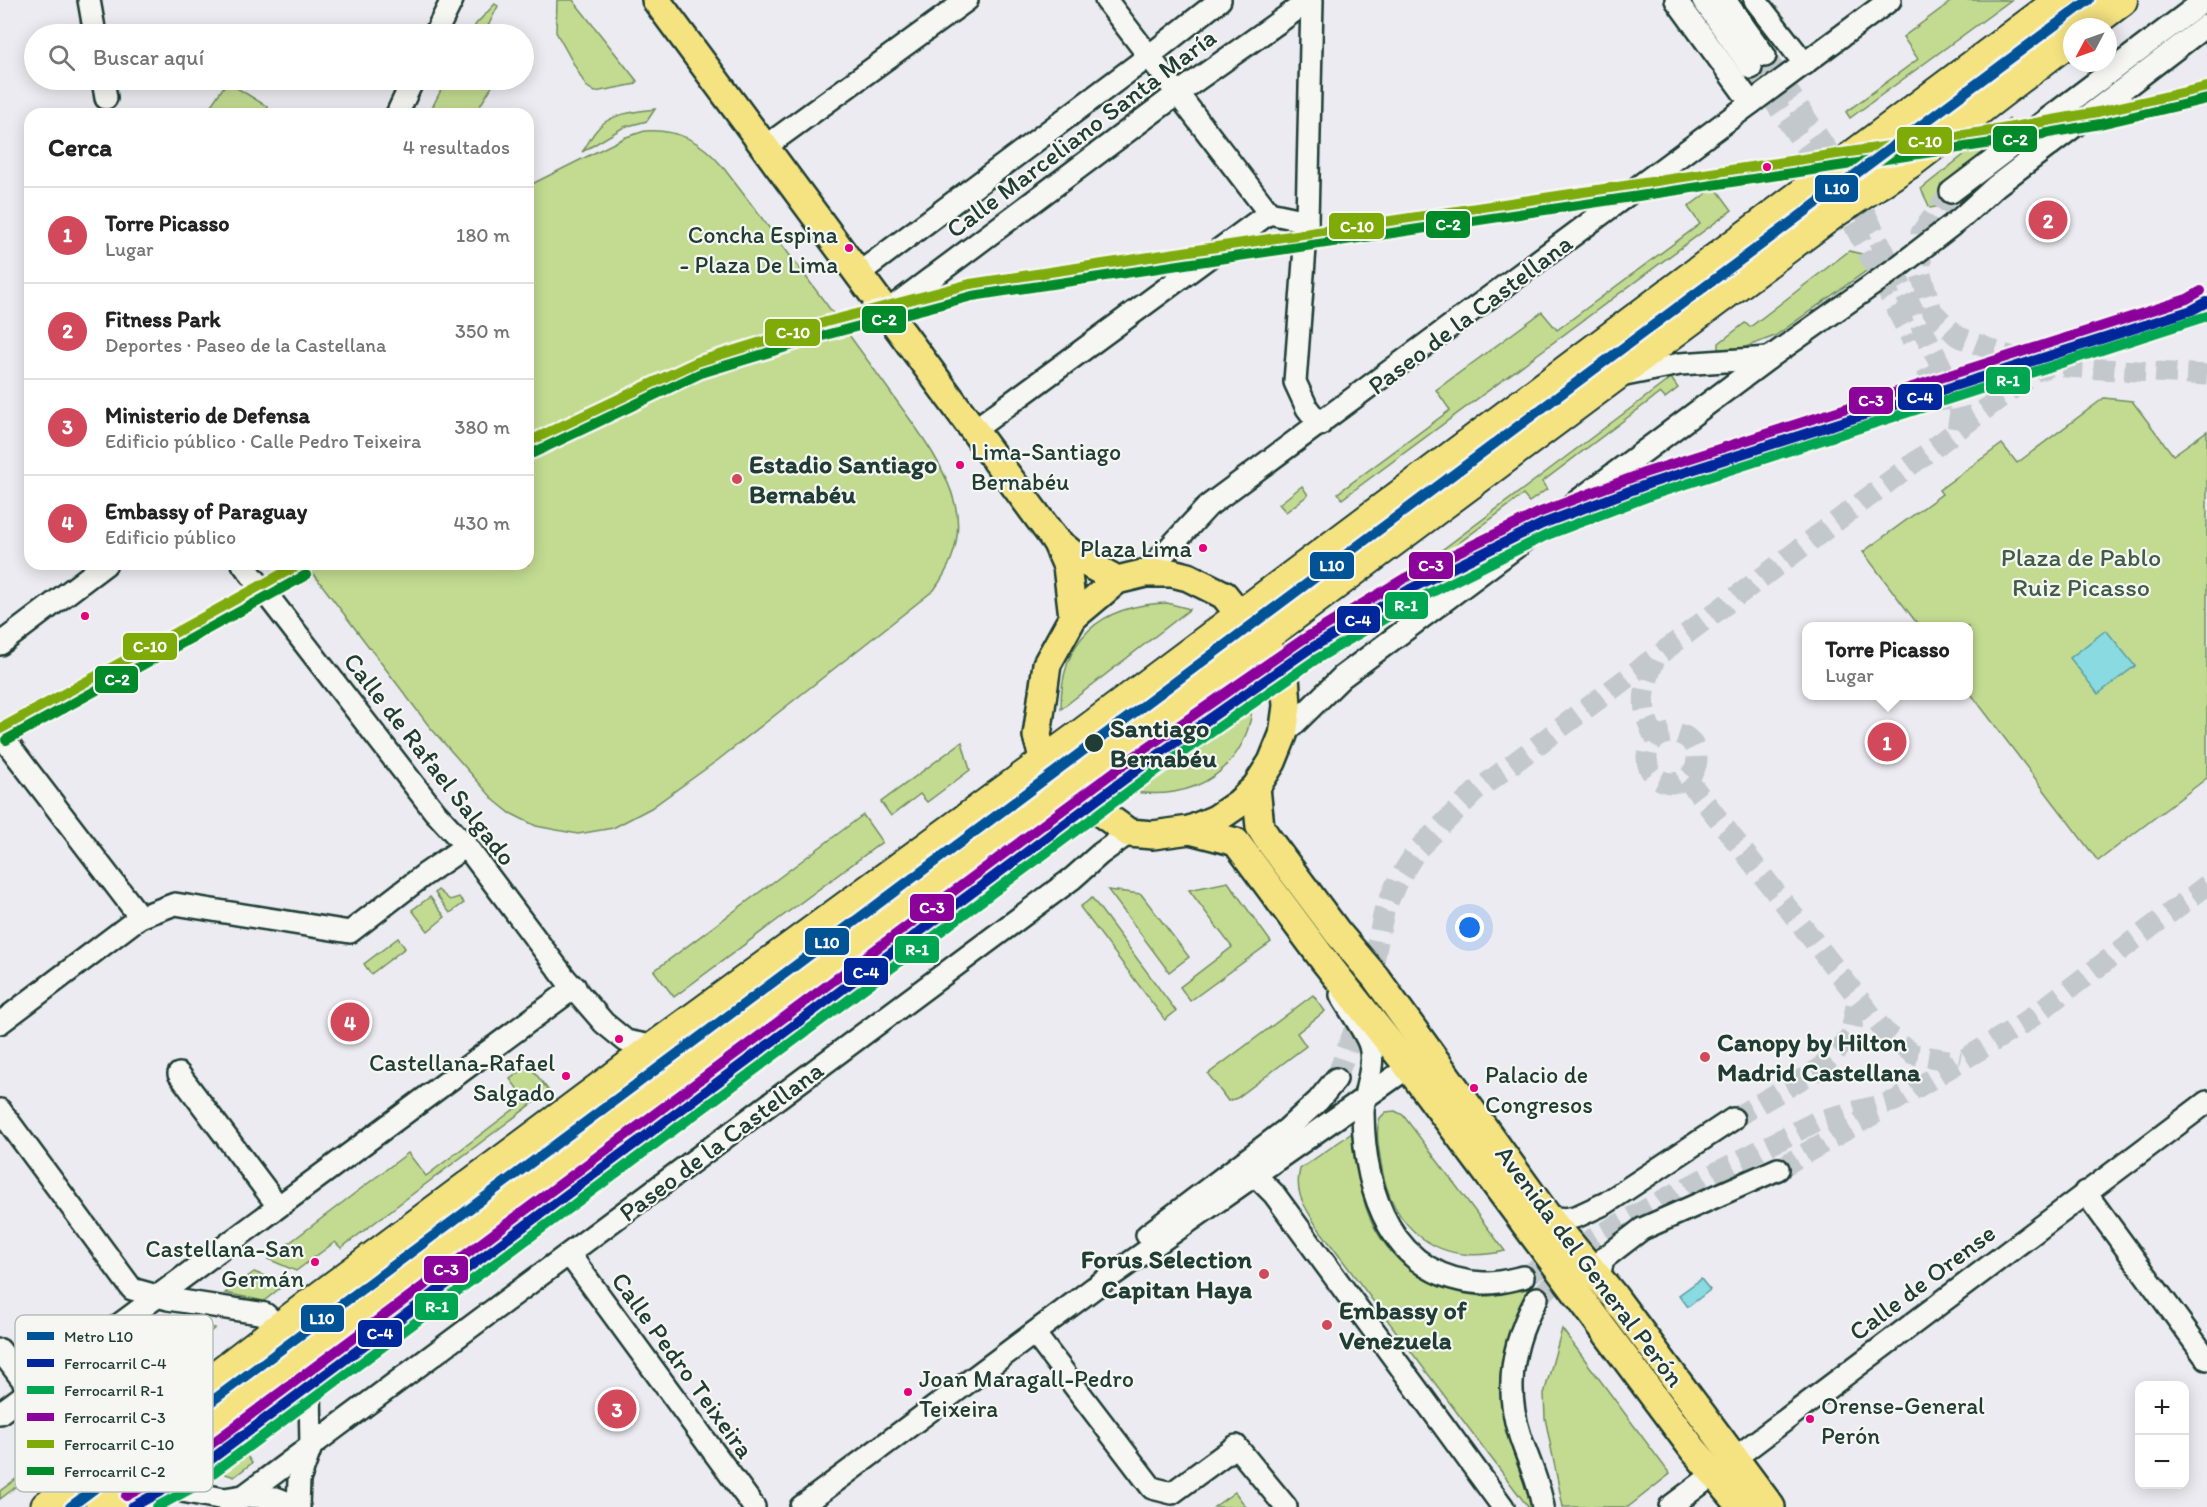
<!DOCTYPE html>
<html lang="es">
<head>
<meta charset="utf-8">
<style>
	:root { --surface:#fff; --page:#f6f6f6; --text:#222; --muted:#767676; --line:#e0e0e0; --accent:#d1495b }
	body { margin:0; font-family:Itim,sans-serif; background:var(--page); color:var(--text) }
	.controls { position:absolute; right:18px; bottom:18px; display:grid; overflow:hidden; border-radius:12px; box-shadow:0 3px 15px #0003 }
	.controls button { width:54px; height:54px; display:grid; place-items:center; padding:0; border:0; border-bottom:2px solid var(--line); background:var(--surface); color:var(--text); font:30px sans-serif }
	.compass { position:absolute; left:2063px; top:18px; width:54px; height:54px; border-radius:50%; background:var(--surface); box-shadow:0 3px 15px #0003; rotate:229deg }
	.you { position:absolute; left:1470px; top:928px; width:21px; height:21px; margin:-15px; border:4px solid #fff; border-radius:50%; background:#1a73e8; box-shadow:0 0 0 9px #1a73e833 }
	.badge { display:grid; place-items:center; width:39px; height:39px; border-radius:50%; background:var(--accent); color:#fff; font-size:20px; font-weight:700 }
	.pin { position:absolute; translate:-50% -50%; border:3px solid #fff; box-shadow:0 2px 6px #0006 }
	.popup { position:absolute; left:1802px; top:622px; width:171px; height:78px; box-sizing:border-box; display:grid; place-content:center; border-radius:12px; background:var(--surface); filter:drop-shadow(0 2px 4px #0005); font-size:20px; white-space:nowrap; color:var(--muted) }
	.popup b { font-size:22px; color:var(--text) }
	.popup::after { content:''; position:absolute; left:50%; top:100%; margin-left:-12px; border:12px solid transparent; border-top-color:var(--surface) }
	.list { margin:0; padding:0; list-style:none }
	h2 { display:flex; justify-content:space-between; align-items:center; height:78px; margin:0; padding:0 24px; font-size:26px }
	h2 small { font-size:20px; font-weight:400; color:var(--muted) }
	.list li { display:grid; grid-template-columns:39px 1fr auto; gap:18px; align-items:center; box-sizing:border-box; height:96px; padding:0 24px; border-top:2px solid var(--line) }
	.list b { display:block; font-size:22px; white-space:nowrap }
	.list p { margin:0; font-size:20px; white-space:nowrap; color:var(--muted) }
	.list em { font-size:20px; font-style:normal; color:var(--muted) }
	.icon { flex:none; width:33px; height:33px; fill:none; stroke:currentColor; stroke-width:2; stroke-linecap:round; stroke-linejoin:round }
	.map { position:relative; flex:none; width:2207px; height:1507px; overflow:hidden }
	.search { position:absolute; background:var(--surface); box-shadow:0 3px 15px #0003; left:24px; top:24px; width:510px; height:66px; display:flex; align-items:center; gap:15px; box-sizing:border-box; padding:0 21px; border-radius:33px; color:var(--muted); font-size:22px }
	.panel { position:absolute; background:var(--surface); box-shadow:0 3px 15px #0003; left:24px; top:108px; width:510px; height:462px; border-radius:18px }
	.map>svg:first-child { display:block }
</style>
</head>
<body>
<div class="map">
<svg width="2207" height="1507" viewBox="0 0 2207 1507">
	<rect width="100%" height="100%" fill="#ebebf1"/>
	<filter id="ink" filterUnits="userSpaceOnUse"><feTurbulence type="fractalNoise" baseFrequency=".0167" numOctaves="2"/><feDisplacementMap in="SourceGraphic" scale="12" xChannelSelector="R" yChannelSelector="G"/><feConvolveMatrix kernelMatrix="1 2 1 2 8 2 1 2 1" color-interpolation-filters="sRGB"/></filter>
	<g filter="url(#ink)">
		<g fill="#c2db91" stroke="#708c62" stroke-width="1.5">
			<path d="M557,0H573L637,81L636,84L595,92L586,86L556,32Z"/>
			<path d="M1953,0H2011L1850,118L1846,112L1918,59L1903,37Z"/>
			<path d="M495,4L498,6L484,34H470L476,24Z"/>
			<path d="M446,80H496L475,114H429Z"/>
			<path d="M227,82L268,107L265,114H205Z"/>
			<path d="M655,109L647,121L624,127L582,152C587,146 590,138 595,132C608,113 634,112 655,109Z"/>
			<path d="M2009,119L2018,129L1943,188L1954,204L1930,208L1921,189Z"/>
			<path d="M645,131C678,129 701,141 722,166C778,239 833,312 886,386C911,422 944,460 955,504C963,536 953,564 934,590L718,760L651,808L613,828L578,834L536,826L510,813L495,801L429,726L306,564H528V186L626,137Z"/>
			<path d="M1715,187L1732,210L1342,499L1338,493L1450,410L1436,390L1542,312L1557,330L1700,224L1688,207Z"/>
			<path d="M1849,251L1866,255L1873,266L1775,336L1743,348L1719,349V343L1745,323L1750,327Z"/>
			<path d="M1671,378L1678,388L1665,398L1660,393L1542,482L1547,489L1529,502L1523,495L1415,576L1420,584L1402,598L1394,586Z"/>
			<path d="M2104,398L2132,401L2173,455L2207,431V778L2098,861L1968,690V626H1919L1863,552L1942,494L1939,490L2002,444L2017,463Z"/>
			<path d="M1302,486L1308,495L1286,512L1279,504Z"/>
			<path d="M1167,603L1190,609L1061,709C1060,639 1100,605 1167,603Z"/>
			<path d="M1253,694C1253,767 1194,806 1125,790Z"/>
			<path d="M962,742L970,770L927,802L920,794L891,816L881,802Z"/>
			<path d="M863,815L882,842L674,997L654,971Z"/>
			<path d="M1035,855L1041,857L883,973L886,978L869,991L864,986L710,1100L714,1106L697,1119L690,1110Z"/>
			<path d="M1228,882L1271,942L1190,1001L1180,987L1232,947L1189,890Z"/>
			<path d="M438,890L450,900L459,897L464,903L450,913L435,893Z"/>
			<path d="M1108,890L1141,894L1189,957L1169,972Z"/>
			<path d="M430,897L445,917L428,931L412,910Z"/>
			<path d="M1092,898L1176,1011L1165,1020L1080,907Z"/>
			<path d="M398,938L405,948L371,974L364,964Z"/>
			<path d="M1313,995L1325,1011L1297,1033L1306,1046L1237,1098L1228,1101L1208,1074Z"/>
			<path d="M529,1065L549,1091L341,1248L335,1242L296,1271L268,1259L408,1153L426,1176L526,1100L510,1079Z"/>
			<path d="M1395,1111L1403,1115L1505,1251C1438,1267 1391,1229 1381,1163C1379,1149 1375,1132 1380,1118L1386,1112Z"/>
			<path d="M1352,1133C1355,1154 1357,1176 1363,1197C1377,1253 1424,1292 1482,1296C1498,1298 1520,1285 1531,1287C1500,1341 1491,1385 1511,1446C1517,1466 1526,1486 1531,1507H1528L1316,1225C1304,1205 1294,1193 1300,1169Z"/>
			<path d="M642,1146L645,1149L625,1164L629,1169L623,1173L619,1168L505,1252L509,1257L491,1270L487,1266L359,1362L358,1360Z"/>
			<path d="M254,1272L285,1284L264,1301L225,1293Z"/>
			<path d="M191,1322L215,1328L194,1344L182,1326Z"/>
			<path d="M1562,1329L1670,1474L1628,1507H1563L1545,1418L1544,1394Z"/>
			<path d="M160,1342L173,1361L153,1376L151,1361Z"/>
			<path d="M71,1438L75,1442L0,1499V1491Z"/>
			<path d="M245,1453L252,1463L234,1477L220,1472Z"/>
			<path d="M1235,1492L1246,1507H1214Z"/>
		</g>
		<g fill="#89dae1" stroke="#5f9b9c" stroke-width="1.5">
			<path d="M2106,630L2135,666L2098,694L2070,658Z"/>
			<path d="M1701,1279L1710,1290L1688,1307L1679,1295Z"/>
		</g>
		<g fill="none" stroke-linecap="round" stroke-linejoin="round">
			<g stroke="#c2c8cb" stroke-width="21" stroke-dasharray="21 10" stroke-linecap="butt">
				<path d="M1765,56L1854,191L1956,396L1960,412L1957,431"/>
				<path d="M1751,68L1840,197L1912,340"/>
				<path d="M1951,192L1921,233V274L1932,311L1957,336L2002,354L2050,366"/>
				<path d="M1926,368L1938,392L1940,411"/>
				<circle cx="1672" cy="758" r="25"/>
				<path d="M1656,739C1638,710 1643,687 1656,657L2036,371L2050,366L2207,375"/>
				<path d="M1687,779L1884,1031L1913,1054L1960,1062"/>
				<path d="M1336,1079L1367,996L1384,911L1397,882L1417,850L1475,792L1655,657"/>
				<path d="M1733,1119L1819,1069L1850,1037L1858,996"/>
				<path d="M1778,1169L1876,1113"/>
				<path d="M1523,1277L1670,1196L1817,1121L1895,1101L2024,1023L2207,885"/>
				<path d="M1537,1298L1575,1265"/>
			</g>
			<defs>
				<g id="minor">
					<path d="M89,0L95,34"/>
					<path d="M1106,0L1269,213L1307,221"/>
					<path d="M1312,0L1307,221L1295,382L1307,408L1320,425"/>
					<path d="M1676,0L1751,103"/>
					<path d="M1703,0L1751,68"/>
					<path d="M1725,0L1765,56"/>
					<path d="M1755,0L1805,64"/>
					<path d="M435,34L452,0"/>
					<path d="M103,80L106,98"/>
					<path d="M397,114L413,80"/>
					<path d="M765,147L967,0"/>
					<path d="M1951,192L2205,0"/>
					<path d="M858,274L1149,56L1220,0"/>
					<path d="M886,312L1177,94L1310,0"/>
					<path d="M1620,376L1680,364L1769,358"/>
					<path d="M974,430L1269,213"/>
					<path d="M243,564L435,812L466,846L565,978L604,1023L626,1041L656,1047"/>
					<path d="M1146,573L1208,506L1890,0"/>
					<path d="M0,644L106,564"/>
					<path d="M0,734L140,917"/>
					<path d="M1283,735L1342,677L1769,358L1899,266L1960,219L1996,186L2207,25"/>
					<path d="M1341,995C1348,1008 1367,1034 1370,1046C1376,1069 1363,1090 1363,1113C1364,1191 1391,1279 1483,1283C1496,1284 1510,1280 1523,1277"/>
					<path d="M0,1023L140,917L175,904L350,932L424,875L466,846"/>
					<path d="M179,1074L278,1206"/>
					<path d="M0,1110L132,1289L168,1299L265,1314L280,1328L301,1357L310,1387L311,1447L299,1480L298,1506"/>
					<path d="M1256,1176L1274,1194L1503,1507"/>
					<path d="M2085,1192L2207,1359"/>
					<path d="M1548,1217L1566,1219L1578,1216L1606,1203L1733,1119"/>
					<path d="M1147,1235L1287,1129L1318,1101L1336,1079"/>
					<path d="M569,1254L754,1507"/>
					<path d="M1599,1277L1603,1259L1642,1229L1778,1169"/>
					<path d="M1537,1298C1513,1341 1504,1388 1520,1436C1528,1460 1539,1482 1543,1507"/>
					<path d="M138,1311L130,1353L124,1417L131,1445L151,1471L172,1489L224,1499L243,1496L276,1498L299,1507"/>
					<path d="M1034,1333L1152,1488L1172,1493L1236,1446L1286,1507"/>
					<path d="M0,1350L31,1391"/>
					<path d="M0,1413L575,987"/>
					<path d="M229,1507L1073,878L1100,854L1129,833"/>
					<path d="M801,1507L1094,1288L1400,1073L1409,1067L1424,1068"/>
					<path d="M1670,1507L2207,1102"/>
				</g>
				<g id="major">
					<path d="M656,0L1055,540L1076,557L1117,580"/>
					<path d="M1056,541L1067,566L1073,617"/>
					<path d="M1146,573H1172L1188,577L1224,595L1277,661L1285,676L1287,706L1283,735L1272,762L1256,787L1238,804L1216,819L1190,830L1153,835L1129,833L1065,787L1044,761L1037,736L1047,664L1073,617L1117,580Z"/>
					<path d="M1256,787L1260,827L1267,838L1337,932L1376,978L1548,1217L1613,1295L1771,1507"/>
					<path d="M1190,830L1236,842L1323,959L1400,1056L1693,1449L1742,1507"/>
				</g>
				<g id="highway">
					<path d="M2085,27L2121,0"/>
					<path d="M47,1507L309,1306L656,1047L1078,738L2062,0"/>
					<path d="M102,1507L301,1357L599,1140L1294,614L1835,211L1911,161L2072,37"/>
				</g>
			</defs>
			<use href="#minor" stroke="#1f3d34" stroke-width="26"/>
			<use href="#major" stroke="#1f3d34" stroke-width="32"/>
			<use href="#highway" stroke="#1f3d34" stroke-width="36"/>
			<use href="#minor" stroke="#f6f6f2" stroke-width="21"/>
			<use href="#major" stroke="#f5e382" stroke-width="27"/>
			<use href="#highway" stroke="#f5e382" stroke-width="32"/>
			<defs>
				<path id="rail-1" d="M132,1507L190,1475L1149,761L1308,650L1410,589L1542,524L1648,484L2192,310L2207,302"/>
				<path id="rail-2" d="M157,1507L197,1485L1156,771L1315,660L1416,600L1547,535L1652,495L2207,316"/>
				<path id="rail-3" d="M126,1496L183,1465L1142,751L1302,640L1405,578L1538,513L1644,473L2187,299L2201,291"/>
				<g id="rail-4">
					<path d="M528,442L697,362L826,322L970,284L1990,131L2098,112L2207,87"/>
					<path d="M0,729L300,564"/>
				</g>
				<g id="rail-5">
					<path d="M533,453L701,373L829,334L972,296L1992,143L2100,124L2207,99"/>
					<path d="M6,740L306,575"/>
				</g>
			</defs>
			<use href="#rail-1" stroke="#f6f6f2" stroke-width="15"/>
			<use href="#rail-2" stroke="#f6f6f2" stroke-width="15"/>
			<use href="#rail-3" stroke="#f6f6f2" stroke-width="15"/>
			<use href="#rail-4" stroke="#f6f6f2" stroke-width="15"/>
			<use href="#rail-5" stroke="#f6f6f2" stroke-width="15"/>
			<use href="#rail-1" stroke="#00289c" stroke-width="10"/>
			<use href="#rail-2" stroke="#00a651" stroke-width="10"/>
			<use href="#rail-3" stroke="#8b039b" stroke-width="10"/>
			<use href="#rail-4" stroke="#7eab08" stroke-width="10"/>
			<use href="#rail-5" stroke="#008a29" stroke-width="10"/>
			<defs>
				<path id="metro-1" d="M70,1507L2089,0"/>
			</defs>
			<use href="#metro-1" stroke="#f6f6f2" stroke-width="15"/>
			<use href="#metro-1" stroke="#015396" stroke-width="10"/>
		</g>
	</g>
	<g fill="#e5007d" stroke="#f6f6f2" stroke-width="2">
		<circle cx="1767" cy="167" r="5"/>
		<circle cx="849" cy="248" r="5"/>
		<circle cx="960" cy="465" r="5"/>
		<circle cx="1203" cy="548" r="5"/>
		<circle cx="85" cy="616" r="5"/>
		<circle cx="619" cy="1039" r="5"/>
		<circle cx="566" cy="1076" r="5"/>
		<circle cx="1474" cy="1088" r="5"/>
		<circle cx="315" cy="1262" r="5"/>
		<circle cx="908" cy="1392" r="5"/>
		<circle cx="1810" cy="1419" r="5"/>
	</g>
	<g fill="#d1495b" stroke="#f6f6f2" stroke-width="2">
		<circle cx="737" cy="479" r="6"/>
		<circle cx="1705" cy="1057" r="6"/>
		<circle cx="1264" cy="1274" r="6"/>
		<circle cx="1327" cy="1325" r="6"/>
	</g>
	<circle fill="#1f3d34" stroke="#f6f6f2" stroke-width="2" cx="1094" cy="743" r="10"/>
	<g text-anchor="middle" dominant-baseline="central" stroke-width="4.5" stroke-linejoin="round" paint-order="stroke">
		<g font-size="24" fill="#1f3d34" stroke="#f6f6f2" text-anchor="end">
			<text x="838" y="234">Concha Espina<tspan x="838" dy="30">- Plaza De Lima</tspan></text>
			<text x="971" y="451" text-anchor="start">Lima-Santiago<tspan x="971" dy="30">Bernabéu</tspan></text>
			<text x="1192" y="548">Plaza Lima</text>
			<text x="555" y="1062">Castellana-Rafael<tspan x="555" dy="30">Salgado</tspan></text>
			<text x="1485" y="1074" text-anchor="start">Palacio de<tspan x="1485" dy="30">Congresos</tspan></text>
			<text x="304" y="1248">Castellana-San<tspan x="304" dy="30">Germán</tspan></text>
			<text x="919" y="1378" text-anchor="start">Joan Maragall-Pedro<tspan x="919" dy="30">Teixeira</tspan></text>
			<text x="1821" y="1405" text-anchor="start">Orense-General<tspan x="1821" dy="30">Perón</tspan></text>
		</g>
		<g font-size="26" fill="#1f3d34" stroke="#f6f6f2">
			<text transform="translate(1081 133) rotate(-37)">Calle Marceliano Santa María</text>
			<text transform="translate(1470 314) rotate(-37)">Paseo de la Castellana</text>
			<text transform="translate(430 759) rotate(52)">Calle de Rafael Salgado</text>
			<text transform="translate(721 1141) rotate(-37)">Paseo de la Castellana</text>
			<text transform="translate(1590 1266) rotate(53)">Avenida del General Perón</text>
			<text transform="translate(1922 1282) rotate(-37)">Calle de Orense</text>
			<text transform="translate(683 1365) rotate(54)">Calle Pedro Teixeira</text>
		</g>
		<g font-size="26" font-weight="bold" fill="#1f3d34" stroke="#f6f6f2" text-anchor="start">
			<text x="749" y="464">Estadio Santiago<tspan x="749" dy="30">Bernabéu</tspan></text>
			<text x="1717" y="1042">Canopy by Hilton<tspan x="1717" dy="30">Madrid Castellana</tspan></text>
			<text x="1252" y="1259" text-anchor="end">Forus Selection<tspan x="1252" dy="30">Capitan Haya</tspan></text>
			<text x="1339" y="1310">Embassy of<tspan x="1339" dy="30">Venezuela</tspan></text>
		</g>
		<g font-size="26" fill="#405d47" stroke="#f6f6f2">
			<text x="2081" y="557">Plaza de Pablo<tspan x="2081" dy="30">Ruiz Picasso</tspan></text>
		</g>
		<g font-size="26" font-weight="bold" fill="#1f3d34" stroke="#f6f6f2" text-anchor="start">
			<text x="1110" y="728">Santiago<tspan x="1110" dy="30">Bernabéu</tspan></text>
		</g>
	</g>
	<rect x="15" y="1315" width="198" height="177" rx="9" fill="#f6f6f2" stroke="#b6beb9" stroke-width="1.5"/>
	<rect x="27" y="1332" width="27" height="8" fill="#015396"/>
	<rect x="27" y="1359" width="27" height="8" fill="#00289c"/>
	<rect x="27" y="1386" width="27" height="8" fill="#00a651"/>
	<rect x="27" y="1413" width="27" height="8" fill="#8b039b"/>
	<rect x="27" y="1440" width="27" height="8" fill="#7eab08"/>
	<rect x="27" y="1467" width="27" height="8" fill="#008a29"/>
	<g font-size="16" fill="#1f3d34">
		<text x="64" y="1342">Metro L10</text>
		<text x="64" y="1369">Ferrocarril C-4</text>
		<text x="64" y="1396">Ferrocarril R-1</text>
		<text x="64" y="1423">Ferrocarril C-3</text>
		<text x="64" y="1450">Ferrocarril C-10</text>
		<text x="64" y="1477">Ferrocarril C-2</text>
	</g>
	<g stroke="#f6f6f2" stroke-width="2">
		<rect x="1992" y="125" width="46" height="28" rx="6" fill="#008a29"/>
		<rect x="1896" y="126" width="57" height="29" rx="6" fill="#7eab08"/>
		<rect x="1814" y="174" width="45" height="29" rx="6" fill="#015396"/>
		<rect x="1425" y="210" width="46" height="29" rx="6" fill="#008a29"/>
		<rect x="1328" y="212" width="57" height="28" rx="6" fill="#7eab08"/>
		<rect x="861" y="305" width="46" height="29" rx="6" fill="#008a29"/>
		<rect x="764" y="318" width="57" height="29" rx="6" fill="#7eab08"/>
		<rect x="1985" y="366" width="46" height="29" rx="6" fill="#00a651"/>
		<rect x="1897" y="383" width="46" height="28" rx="6" fill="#00289c"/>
		<rect x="1848" y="386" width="46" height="29" rx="6" fill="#8b039b"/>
		<rect x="1309" y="551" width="46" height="29" rx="6" fill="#015396"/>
		<rect x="1408" y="551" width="46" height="29" rx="6" fill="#8b039b"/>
		<rect x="1384" y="591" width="45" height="29" rx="6" fill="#00a651"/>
		<rect x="1336" y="605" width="45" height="29" rx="6" fill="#00289c"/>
		<rect x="122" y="632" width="56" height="29" rx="6" fill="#7eab08"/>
		<rect x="94" y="665" width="45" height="29" rx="6" fill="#008a29"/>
		<rect x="909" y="893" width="46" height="29" rx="6" fill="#8b039b"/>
		<rect x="804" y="927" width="46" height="29" rx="6" fill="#015396"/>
		<rect x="894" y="935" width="46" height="29" rx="6" fill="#00a651"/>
		<rect x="843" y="957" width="46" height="29" rx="6" fill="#00289c"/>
		<rect x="423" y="1255" width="46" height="29" rx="6" fill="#8b039b"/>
		<rect x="414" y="1292" width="45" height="29" rx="6" fill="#00a651"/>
		<rect x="300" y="1304" width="45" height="29" rx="6" fill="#015396"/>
		<rect x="357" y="1319" width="46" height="29" rx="6" fill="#00289c"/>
	</g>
	<g font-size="16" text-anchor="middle" font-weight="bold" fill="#fff">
		<text x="2015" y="145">C-2</text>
		<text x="1925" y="147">C-10</text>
		<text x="1837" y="194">L10</text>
		<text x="1448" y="230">C-2</text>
		<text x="1357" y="232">C-10</text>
		<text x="884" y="325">C-2</text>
		<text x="793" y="338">C-10</text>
		<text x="2008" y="386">R-1</text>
		<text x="1920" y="403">C-4</text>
		<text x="1871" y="406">C-3</text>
		<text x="1332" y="571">L10</text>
		<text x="1431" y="571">C-3</text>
		<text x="1406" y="611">R-1</text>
		<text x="1358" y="626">C-4</text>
		<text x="150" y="652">C-10</text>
		<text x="117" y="685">C-2</text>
		<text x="932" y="913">C-3</text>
		<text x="827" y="948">L10</text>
		<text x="917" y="955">R-1</text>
		<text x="866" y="978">C-4</text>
		<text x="446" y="1275">C-3</text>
		<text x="437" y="1312">R-1</text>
		<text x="322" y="1324">L10</text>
		<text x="380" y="1339">C-4</text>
	</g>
</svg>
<div class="controls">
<button>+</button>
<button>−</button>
</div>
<svg class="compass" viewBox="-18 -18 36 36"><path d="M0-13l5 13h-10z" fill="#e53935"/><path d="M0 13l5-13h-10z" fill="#767676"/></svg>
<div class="you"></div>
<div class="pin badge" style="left:1887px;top:742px">1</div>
<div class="popup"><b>Torre Picasso</b>Lugar</div>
<div class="pin badge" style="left:2048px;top:220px">2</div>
<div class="pin badge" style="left:617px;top:1409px">3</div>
<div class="pin badge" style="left:350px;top:1022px">4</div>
<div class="search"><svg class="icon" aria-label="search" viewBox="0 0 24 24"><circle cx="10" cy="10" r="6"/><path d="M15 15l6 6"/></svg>Buscar aquí</div>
<section class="panel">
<h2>Cerca<small>4 resultados</small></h2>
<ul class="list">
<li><span class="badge">1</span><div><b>Torre Picasso</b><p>Lugar</p></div><em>180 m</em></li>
<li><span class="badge">2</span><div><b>Fitness Park</b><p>Deportes · Paseo de la Castellana</p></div><em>350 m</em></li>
<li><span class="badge">3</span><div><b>Ministerio de Defensa</b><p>Edificio público · Calle Pedro Teixeira</p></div><em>380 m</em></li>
<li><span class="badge">4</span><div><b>Embassy of Paraguay</b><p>Edificio público</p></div><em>430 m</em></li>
</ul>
</section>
</div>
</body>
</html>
